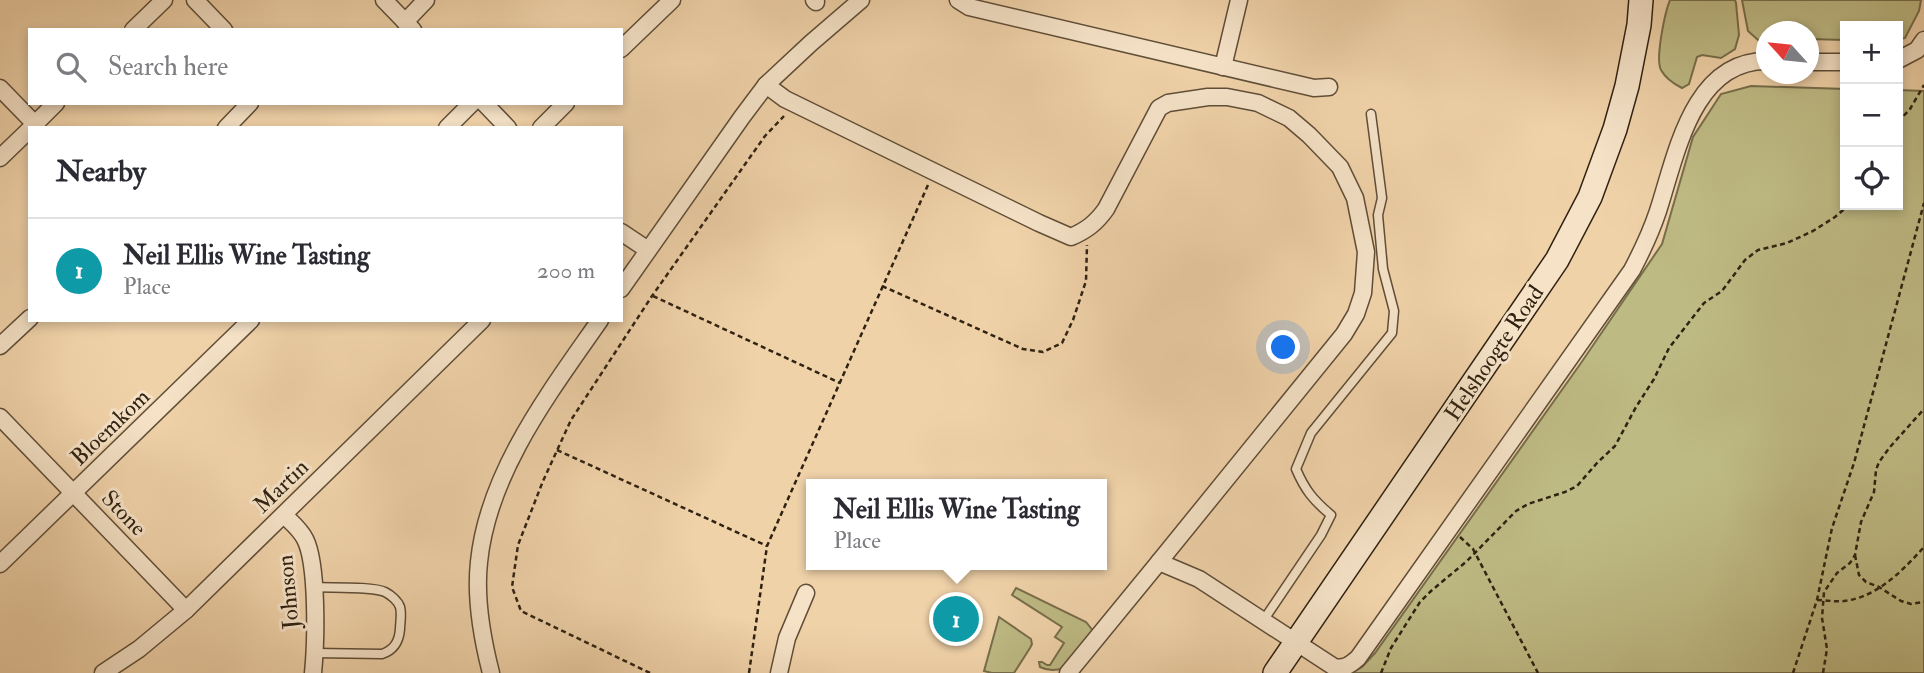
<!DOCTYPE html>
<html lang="en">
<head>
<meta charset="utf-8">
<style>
	:root { --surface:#fff; --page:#f7f7f7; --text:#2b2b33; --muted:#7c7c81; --line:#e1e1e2; --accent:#2563eb }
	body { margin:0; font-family:"IM FELL Double Pica",serif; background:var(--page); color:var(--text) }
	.controls { position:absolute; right:21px; top:21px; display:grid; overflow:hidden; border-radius:0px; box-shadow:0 4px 10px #0003 }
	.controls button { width:63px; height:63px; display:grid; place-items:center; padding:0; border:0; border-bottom:2px solid var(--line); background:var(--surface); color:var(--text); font:35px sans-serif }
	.compass { position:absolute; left:1756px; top:21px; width:63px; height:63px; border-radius:50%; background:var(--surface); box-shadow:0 4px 10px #0003; rotate:297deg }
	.you { position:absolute; left:1284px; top:348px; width:24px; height:24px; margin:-18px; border:5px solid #fff; border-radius:50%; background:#1a73e8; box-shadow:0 0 0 10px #1a73e833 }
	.badge { display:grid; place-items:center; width:46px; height:46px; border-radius:50%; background:var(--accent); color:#fff; font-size:23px; font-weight:700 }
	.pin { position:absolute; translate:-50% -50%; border:4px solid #fff; box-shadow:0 2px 7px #0006 }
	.popup { position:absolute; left:806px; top:479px; width:301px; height:91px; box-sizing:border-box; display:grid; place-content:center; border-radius:0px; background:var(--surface); filter:drop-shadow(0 2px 5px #0005); font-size:23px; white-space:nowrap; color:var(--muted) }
	.popup b { font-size:26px; color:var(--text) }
	.popup::after { content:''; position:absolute; left:50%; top:100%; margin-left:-14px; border:14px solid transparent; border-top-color:var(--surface) }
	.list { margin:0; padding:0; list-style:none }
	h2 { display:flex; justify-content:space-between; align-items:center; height:91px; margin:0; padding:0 28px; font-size:30px }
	h2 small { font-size:23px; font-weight:400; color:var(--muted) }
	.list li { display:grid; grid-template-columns:46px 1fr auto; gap:21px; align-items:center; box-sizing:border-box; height:105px; padding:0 28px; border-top:2px solid var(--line) }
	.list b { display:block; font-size:26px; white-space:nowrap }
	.list p { margin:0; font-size:23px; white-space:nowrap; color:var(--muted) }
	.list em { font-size:23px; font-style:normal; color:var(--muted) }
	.icon { flex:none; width:38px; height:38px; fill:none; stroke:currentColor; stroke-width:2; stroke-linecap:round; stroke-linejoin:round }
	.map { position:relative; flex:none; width:1924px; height:673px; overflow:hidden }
	.search { position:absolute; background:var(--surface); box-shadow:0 4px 10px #0003; left:28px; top:28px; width:595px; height:77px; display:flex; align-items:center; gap:18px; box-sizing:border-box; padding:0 24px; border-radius:0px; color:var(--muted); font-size:26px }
	.panel { position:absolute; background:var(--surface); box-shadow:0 4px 10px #0003; left:28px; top:126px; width:595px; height:196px; border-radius:0px }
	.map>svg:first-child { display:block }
</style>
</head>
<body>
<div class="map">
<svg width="1924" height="673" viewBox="0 0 1924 673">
	<rect width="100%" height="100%" fill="#f0d2a9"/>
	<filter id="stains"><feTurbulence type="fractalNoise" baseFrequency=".00286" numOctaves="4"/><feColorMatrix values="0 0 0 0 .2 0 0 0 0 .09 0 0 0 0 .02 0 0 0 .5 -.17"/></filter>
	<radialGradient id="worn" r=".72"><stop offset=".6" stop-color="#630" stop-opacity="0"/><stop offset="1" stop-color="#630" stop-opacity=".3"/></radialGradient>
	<g fill="#beba84" stroke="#776e4b" stroke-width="2">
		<path d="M1670,0H1735L1736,3L1739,35L1735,49L1721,58L1702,55L1697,57L1689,84L1682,88C1674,84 1666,79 1661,70C1655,59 1665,12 1670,0Z"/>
		<path d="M1742,0H1921L1919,11L1905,38L1898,40V26H1845V40L1809,39L1808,32H1766V39L1758,40L1748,31Z"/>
		<path d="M1751,86L1845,89V205H1898V90L1924,91V673H1351L1362,667L1375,653L1581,363L1662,244L1693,137L1721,94Z"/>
		<path d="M1016,588L1086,622L1094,632L1064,668C1055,671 1048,671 1040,667L1039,662H1042L1047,665H1050L1064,643L1055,637L1062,627L1012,595Z"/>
		<path d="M999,617L1031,639L1032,644L1030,648L1014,673H992L984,671Z"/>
	</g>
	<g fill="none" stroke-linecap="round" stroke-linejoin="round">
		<defs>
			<g id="service">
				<path d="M314,587C330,588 373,586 385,592C391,595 398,601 400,607C402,614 400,623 400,629C399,642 394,650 382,654L315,653"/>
				<path d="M1263,621L1321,535L1331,515C1313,500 1305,490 1296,469L1311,433L1392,333L1394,311L1383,269L1378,215L1382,198L1371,114"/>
			</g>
			<g id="minor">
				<path d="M195,0L224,30"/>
				<path d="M384,0L413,30"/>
				<path d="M814,0L816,2"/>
				<path d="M958,0L969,7L1314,88L1329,87"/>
				<path d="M405,22L426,0"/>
				<path d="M133,30L164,0"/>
				<path d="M621,49L672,0"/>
				<path d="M1898,60L1917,50L1924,40"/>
				<path d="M1808,62H1845"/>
				<path d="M1223,67L1239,0"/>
				<path d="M766,85L785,99L1039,223L1071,237C1087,230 1096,223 1106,209L1159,108L1168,103L1208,97H1227L1258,103L1289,118L1309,135L1340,167L1355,198L1366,252L1363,293L1356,314L1344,334L1159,562"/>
				<path d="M0,88L35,124"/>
				<path d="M484,103L508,128"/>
				<path d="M31,128L56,103"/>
				<path d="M226,128L250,103"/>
				<path d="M447,128L472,103"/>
				<path d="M541,128L566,103"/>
				<path d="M0,158L30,129"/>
				<path d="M621,232L648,250"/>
				<path d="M621,289L742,117L766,85L811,43L861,0"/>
				<path d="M0,346L30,318"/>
				<path d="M0,417L186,610"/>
				<path d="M284,515C291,522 300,529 305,539C318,564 316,643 313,673"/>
				<path d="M0,564L251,320"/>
				<path d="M103,673L139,649L186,610L482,320"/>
				<path d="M491,673C482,638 475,598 479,562C488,472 550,392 600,320"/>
				<path d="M779,673L787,638L806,593"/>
				<path d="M1068,673L1159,562L1199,579L1334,667C1345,669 1350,665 1358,658L1632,270C1642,251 1651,232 1658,211C1676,156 1692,61 1766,61"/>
			</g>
			<path id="secondary" d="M1275,673L1557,260L1590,197L1615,129L1627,86L1639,25L1641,0"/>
		</defs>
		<use href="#service" stroke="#604e38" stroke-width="11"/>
		<use href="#minor" stroke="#604e38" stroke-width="19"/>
		<use href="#secondary" stroke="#302212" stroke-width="26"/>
		<g stroke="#302212" stroke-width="2.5" stroke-dasharray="5 3.5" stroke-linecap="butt">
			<path d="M1898,122L1910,109L1924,85"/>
			<path d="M882,286L1023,349L1043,352L1062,343L1073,320L1086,281L1087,245"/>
			<path d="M653,296L840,383"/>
			<path d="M557,450L767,546"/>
			<path d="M1460,537L1473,549L1538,673"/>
			<path d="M1855,555L1859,575L1866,582L1879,587L1901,601L1911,604L1924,602"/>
			<path d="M1817,600C1826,600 1835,602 1844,601C1878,597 1903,570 1924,547"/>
			<path d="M650,673L521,611L512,587L518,545L543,481L571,420L652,296L765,136L784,116"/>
			<path d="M749,673L767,546L928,185"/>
			<path d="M1381,673L1391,648L1420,602L1431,591L1467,561L1516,511L1528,504L1565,492L1577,486L1597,463L1615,446L1636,407L1654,379L1669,348L1704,303L1722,291L1745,260L1758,250L1787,243L1813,231L1835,217L1849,205"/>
			<path d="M1793,673L1817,600L1832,528L1854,463L1924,203"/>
			<path d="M1823,673L1827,649L1822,618L1824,592L1837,573L1850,563L1855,555L1861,522L1874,492L1876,470L1879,462L1890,447L1924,409"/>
		</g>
		<use href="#service" stroke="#f5e2c7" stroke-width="8"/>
		<use href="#minor" stroke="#f5e2c7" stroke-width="16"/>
		<use href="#secondary" stroke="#f5e2c7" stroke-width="23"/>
	</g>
	<g text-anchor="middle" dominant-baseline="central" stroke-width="6" stroke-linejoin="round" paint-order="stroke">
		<g font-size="23" fill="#302212" stroke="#f5e2c7">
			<text transform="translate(1494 353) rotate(-56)">Helshoogte Road</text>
			<text transform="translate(110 427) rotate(-44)">Bloemkom</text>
			<text transform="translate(281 486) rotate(-44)">Martin</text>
			<text transform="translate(124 513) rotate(46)">Stone</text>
			<text transform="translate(288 592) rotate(-95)">Johnson</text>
		</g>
	</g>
	<rect width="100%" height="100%" filter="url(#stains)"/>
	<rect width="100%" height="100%" fill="url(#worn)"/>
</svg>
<div class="controls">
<button>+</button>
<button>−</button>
<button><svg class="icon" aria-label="locate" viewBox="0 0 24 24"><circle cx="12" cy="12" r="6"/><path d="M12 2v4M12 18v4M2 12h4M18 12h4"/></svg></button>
</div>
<svg class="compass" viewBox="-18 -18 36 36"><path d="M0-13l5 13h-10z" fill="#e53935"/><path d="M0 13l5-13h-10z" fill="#7c7c81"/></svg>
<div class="you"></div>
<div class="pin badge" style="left:956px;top:619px;background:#0f9aa8">1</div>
<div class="popup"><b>Neil Ellis Wine Tasting</b>Place</div>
<div class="search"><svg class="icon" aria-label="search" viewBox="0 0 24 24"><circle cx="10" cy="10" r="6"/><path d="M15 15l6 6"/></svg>Search here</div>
<section class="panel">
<h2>Nearby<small></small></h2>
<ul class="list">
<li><span class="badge" style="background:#0f9aa8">1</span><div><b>Neil Ellis Wine Tasting</b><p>Place</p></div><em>200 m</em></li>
</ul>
</section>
</div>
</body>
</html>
